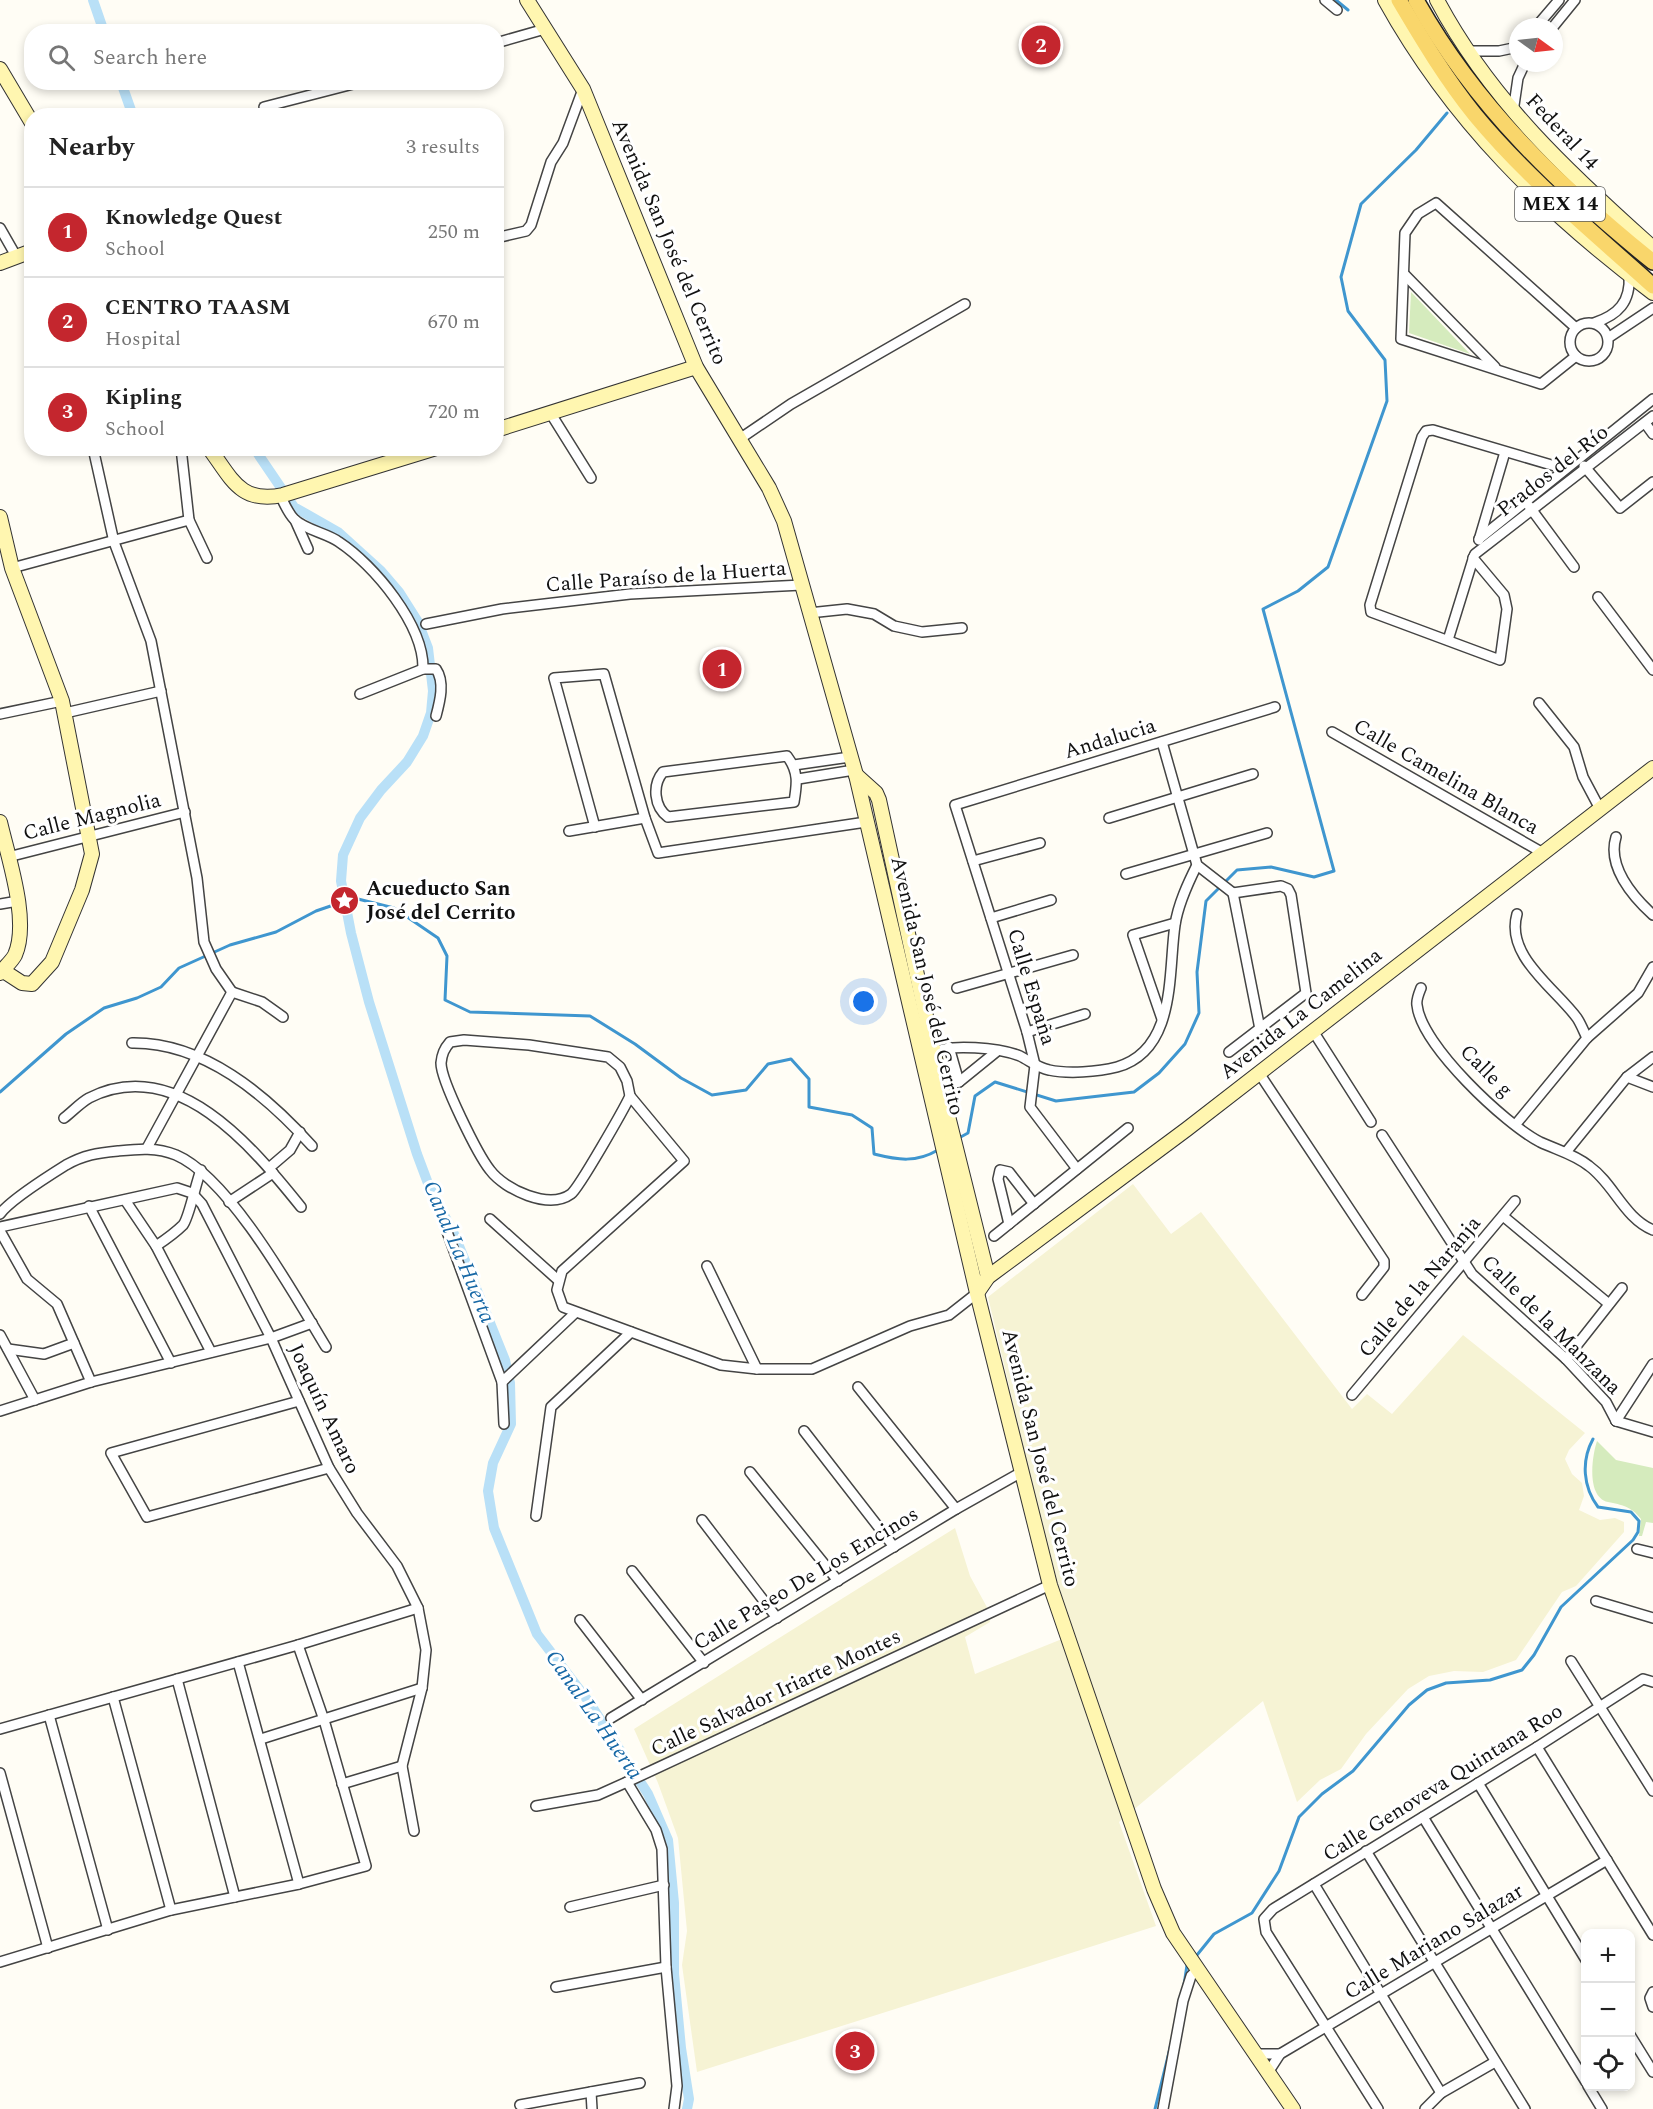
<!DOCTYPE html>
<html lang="en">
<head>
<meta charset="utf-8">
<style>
	:root { --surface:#fff; --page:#f6f6f6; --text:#222; --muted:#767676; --line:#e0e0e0; --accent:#c4262e }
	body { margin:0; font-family:Spectral,serif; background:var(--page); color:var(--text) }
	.controls { position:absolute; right:18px; bottom:18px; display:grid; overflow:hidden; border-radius:12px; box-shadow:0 3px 9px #0003 }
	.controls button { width:54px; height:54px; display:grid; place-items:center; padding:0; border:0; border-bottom:2px solid var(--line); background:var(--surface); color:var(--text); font:30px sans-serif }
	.compass { position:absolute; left:1509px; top:18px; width:54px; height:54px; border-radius:50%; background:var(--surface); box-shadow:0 3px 9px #0003; rotate:105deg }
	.you { position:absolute; left:864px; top:1002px; width:21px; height:21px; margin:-15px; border:4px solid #fff; border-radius:50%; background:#1a73e8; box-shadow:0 0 0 9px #1a73e833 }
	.badge { display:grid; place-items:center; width:39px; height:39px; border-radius:50%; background:var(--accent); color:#fff; font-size:20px; font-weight:700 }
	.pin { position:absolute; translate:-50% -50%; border:3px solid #fff; box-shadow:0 2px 6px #0006 }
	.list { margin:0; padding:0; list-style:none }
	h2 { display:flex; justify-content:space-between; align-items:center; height:78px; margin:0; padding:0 24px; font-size:26px }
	h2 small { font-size:20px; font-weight:400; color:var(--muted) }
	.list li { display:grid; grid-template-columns:39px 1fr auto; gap:18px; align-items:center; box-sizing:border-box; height:90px; padding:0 24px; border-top:2px solid var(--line) }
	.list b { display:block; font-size:22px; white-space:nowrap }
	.list p { margin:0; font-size:20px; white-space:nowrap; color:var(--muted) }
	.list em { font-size:20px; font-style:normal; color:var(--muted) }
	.icon { flex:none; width:33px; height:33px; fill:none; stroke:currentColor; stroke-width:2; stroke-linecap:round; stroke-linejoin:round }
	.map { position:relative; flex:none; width:1653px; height:2109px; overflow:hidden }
	.search { position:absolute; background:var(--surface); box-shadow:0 3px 9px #0003; left:24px; top:24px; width:480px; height:66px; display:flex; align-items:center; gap:15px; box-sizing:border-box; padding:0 21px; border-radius:24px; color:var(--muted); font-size:22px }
	.panel { position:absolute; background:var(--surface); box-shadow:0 3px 9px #0003; left:24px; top:108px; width:480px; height:348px; border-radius:24px }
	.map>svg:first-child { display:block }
</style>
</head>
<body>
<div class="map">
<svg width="1653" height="2109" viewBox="0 0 1653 2109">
	<rect width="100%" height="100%" fill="#fffdf5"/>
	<path fill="#f6f3d4" d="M1133,1184L1171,1234L1201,1212L1352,1409L1367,1394L1392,1414L1463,1335L1585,1433L1569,1450L1565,1459L1572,1474L1582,1483L1584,1496L1579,1510L1600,1520L1615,1518L1624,1522V1532L1576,1586L1562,1592L1516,1660L1483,1672L1454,1671L1429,1676L1408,1689L1366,1734L1341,1769L1320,1780L1297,1802L1263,1701L1119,1822L1156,1926L697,2072L682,1965L687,1931L678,1838L658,1783L634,1729L955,1528L970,1576L989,1611L990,1622L965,1637L975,1674L1072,1635L1057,1588L988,1297Z"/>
	<g fill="#d5ebbd">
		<path d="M1411,292L1470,354L1409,333Z"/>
		<path d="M1597,1441L1616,1460L1653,1468V1523L1646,1522L1642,1536H1639L1641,1519C1631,1506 1622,1505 1608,1502C1586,1497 1592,1456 1597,1441Z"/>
	</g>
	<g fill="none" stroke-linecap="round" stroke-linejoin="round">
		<g stroke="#3f96cf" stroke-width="3">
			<path d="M1336,0L1348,10"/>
			<path d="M0,1092L66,1034L104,1008L137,998L161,987L179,968L230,945L276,932L316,911L354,898L394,908L438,938L447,956L445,1000L470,1012L590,1016L635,1044L681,1078L712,1095L746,1090L768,1064L791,1059L809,1079V1107L852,1115L872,1128L874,1154C898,1160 916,1163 938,1150"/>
			<path d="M957,1139L968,1133L975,1096L995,1082L1056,1101L1134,1092L1159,1073L1185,1044L1199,1013L1197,972L1206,901L1237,870L1271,867L1314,877L1334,871L1263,609L1298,591L1328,567L1387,401L1385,360L1348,311L1341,277L1361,204L1416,150L1447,113"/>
			<path d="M1197,1955L1214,1934L1252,1913L1279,1871L1299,1817L1322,1794L1353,1771L1409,1705L1427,1690L1446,1683L1490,1680L1522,1670L1534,1655L1561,1607L1633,1540L1638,1532L1639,1521L1631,1512L1598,1507C1583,1487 1581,1461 1593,1439"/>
			<path d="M1184,1985L1187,1965"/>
			<path d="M1155,2109L1171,2044"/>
		</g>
		<g stroke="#b9e0f7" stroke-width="10">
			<path d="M93,0L104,32"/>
			<path d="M121,82L133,116"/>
			<path d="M254,448L294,507L338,532L381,571L399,592L418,622L428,648L433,691L431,713L423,736L407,762L381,790L360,818L343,855L341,881L351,933L369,1002L417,1154L429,1186L455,1236L505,1360L510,1383L511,1424L493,1463L488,1491L494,1528L537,1634L589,1702L648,1794L668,1840L674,1903V1974L681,2048L689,2099L687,2109"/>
		</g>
		<defs>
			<g id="street">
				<path d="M1325,0L1337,10"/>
				<path d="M1536,27L1559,0"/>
				<path d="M1553,27L1575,0"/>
				<path d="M496,43L545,29"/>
				<path d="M1467,51H1499L1518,47"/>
				<path d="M264,107L361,82"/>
				<path d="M1513,112L1518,78L1525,63"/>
				<path d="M0,228L16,256"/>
				<path d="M496,238L526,231L531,225L551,162L563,143L583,89"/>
				<path d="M1405,275L1495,367"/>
				<circle cx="1589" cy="342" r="19"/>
				<path d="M1594,323C1618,315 1631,302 1629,275"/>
				<path d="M1608,338L1653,308"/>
				<path d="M1576,356L1541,384L1401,339L1405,233L1418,214L1436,203L1576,328"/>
				<path d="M551,414L591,478"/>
				<path d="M1645,423L1653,434"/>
				<path d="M741,438L791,404L965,304"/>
				<path d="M93,448L114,542L151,641L197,878L204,942L216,969L232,992"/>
				<path d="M181,448L189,520L207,558"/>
				<path d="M1584,466L1620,508L1653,482"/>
				<path d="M280,495C284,503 288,513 294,519C305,530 327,533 339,542C374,565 424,625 423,669"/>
				<path d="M1529,506L1574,567"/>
				<path d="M295,520L308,549"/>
				<path d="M1479,539L1653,399"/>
				<path d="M1479,540L1505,452"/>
				<path d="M1475,554L1653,416"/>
				<path d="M1473,558L1504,595L1507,609L1500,660L1371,612L1370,605L1422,437L1426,431L1433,430L1565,469"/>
				<path d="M12,568L189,520"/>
				<path d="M1598,597L1653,670"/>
				<path d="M809,613L847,609L874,614L894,626L922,632L962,628"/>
				<path d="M426,624L502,609L630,594L802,585"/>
				<path d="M1448,640L1474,556"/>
				<path d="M360,694L423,669H436C445,682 440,701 436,716"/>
				<path d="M1539,703L1574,747L1583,777L1600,809"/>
				<path d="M65,713L161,691"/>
				<path d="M0,714L62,701"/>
				<path d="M1332,732L1543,853"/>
				<path d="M1162,742L1197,865L1233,893"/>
				<path d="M787,756C799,772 797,784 794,802L668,817C654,807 652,785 663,772Z"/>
				<path d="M794,765L850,757"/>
				<path d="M798,779L854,770"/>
				<path d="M1109,818L1253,774"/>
				<path d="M595,827L554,678L604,674L645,818L658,853L866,822"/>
				<path d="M569,831L645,818"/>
				<path d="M1616,837C1607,866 1632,896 1653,915"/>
				<path d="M8,857L185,812"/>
				<path d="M973,861L1040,843"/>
				<path d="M1126,874L1267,833"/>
				<path d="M1233,893L1260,1029"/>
				<path d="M0,904L18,901"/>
				<path d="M1517,914C1505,956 1555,988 1577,1018C1581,1024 1584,1032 1587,1038"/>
				<path d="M991,918L1051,900"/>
				<path d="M957,988L1073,955"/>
				<path d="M1421,988C1419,993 1416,1000 1417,1005C1421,1045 1505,1124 1540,1142C1557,1150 1574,1154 1589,1166C1614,1184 1624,1218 1653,1230"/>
				<path d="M232,992L262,1002L283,1017"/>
				<path d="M1162,1019L1133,935L1175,923"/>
				<path d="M1313,1031L1371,1122"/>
				<path d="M1027,1032L1085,1014"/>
				<path d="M464,1040L529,1045L608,1057L620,1067L627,1081L630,1096C624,1109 579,1188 571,1194C549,1210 505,1190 490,1170C478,1155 441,1081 441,1063C442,1054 444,1049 450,1042Z"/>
				<path d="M132,1043C204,1042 266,1095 312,1146"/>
				<path d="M949,1047L959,1082"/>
				<path d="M1229,1052L1306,993L1291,895L1288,889L1281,886L1233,893"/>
				<path d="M931,1053C950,1043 1000,1048 1020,1056C1030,1061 1038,1068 1049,1070C1068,1074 1098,1072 1117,1067C1177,1050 1168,972 1175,925C1178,904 1188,883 1197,865"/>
				<path d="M1259,1073L1384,1261V1267L1362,1295"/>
				<path d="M1627,1077L1653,1087"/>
				<path d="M938,1087L959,1082L996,1052"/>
				<path d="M630,1096L684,1161L562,1271L557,1290L563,1307L721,1365L757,1369H812L910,1326L949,1315L977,1293"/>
				<path d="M64,1118C72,1112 80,1103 89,1098C176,1054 252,1146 301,1207"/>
				<path d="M1516,1124L1587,1038L1638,993L1653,967"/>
				<path d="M1382,1135L1472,1274L1566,1359L1606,1402L1616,1421"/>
				<path d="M147,1148L232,992"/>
				<path d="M1567,1151L1627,1077L1653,1057"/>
				<path d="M269,1168L290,1150L300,1132"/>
				<path d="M1077,1169L1030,1107L1035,1065L1027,1032L955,805L1275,707"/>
				<path d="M125,1200L156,1246L211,1352"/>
				<path d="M229,1202L273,1173"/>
				<path d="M89,1206L171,1363"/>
				<path d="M0,1214C10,1200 50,1175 66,1165C84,1155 97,1153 118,1151C138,1149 156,1147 176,1155C230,1178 295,1296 326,1347"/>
				<path d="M1503,1216L1609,1304"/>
				<path d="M490,1219L558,1280"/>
				<path d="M1009,1224L998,1179L1000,1170L1009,1172L1034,1204"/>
				<path d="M0,1227L177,1188L192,1193L202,1204L271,1338L329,1468L357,1513L397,1566L418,1608L426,1650L422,1688L402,1766L414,1831"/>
				<path d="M446,1229L502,1382L504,1424"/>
				<path d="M0,1231L27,1279L57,1304L91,1382"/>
				<path d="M994,1236L1128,1128"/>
				<path d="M156,1246C165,1240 175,1233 183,1225C189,1218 196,1182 201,1170"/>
				<path d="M707,1266L757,1369"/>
				<path d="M0,1335L35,1400"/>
				<path d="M8,1349L44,1354L74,1343"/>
				<path d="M1566,1359L1622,1288"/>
				<path d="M502,1382L575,1313"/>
				<path d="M858,1387L956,1509"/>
				<path d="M1352,1395L1515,1201"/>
				<path d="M299,1401L111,1453L147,1517L329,1468"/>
				<path d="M0,1411L91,1382L271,1338L312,1323"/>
				<path d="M1616,1421L1653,1364"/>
				<path d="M1616,1421L1653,1432"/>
				<path d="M804,1431L894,1547"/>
				<path d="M750,1472L838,1581"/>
				<path d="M536,1516L551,1407L631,1332"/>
				<path d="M702,1520L777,1618"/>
				<path d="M1637,1549L1653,1553"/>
				<path d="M632,1571L704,1663"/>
				<path d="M1596,1601L1653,1618"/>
				<path d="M580,1620L642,1700"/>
				<path d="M1571,1661L1653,1791"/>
				<path d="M238,1662L299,1884"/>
				<path d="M177,1679L235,1897"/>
				<path d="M113,1697L171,1910"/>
				<path d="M49,1715L108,1930"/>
				<path d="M611,1718L956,1509L1020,1473"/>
				<path d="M0,1729L298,1645L418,1608"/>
				<path d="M261,1739L422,1688"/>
				<path d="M1537,1747L1653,1935"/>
				<path d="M0,1773L48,1948"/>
				<path d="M627,1782L656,1830L662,1849L666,1967L677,2086L674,2109"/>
				<path d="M1478,1783L1586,1960"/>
				<path d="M342,1784L402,1766"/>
				<path d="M536,1806L598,1795L627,1782L1050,1585"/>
				<path d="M1423,1817L1586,2082"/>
				<path d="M1366,1851L1525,2109"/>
				<path d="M1314,1884L1441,2093"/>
				<path d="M570,1907L664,1885"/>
				<path d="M0,1962L171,1910L299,1884L366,1866L324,1720L298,1645"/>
				<path d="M556,1987L666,1967"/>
				<path d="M1653,1992L1650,1998L1653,2007"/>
				<path d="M1630,2035L1653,2072"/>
				<path d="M1257,2054H1280"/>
				<path d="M1269,2071L1280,2054L1607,1860"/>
				<path d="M1588,2086L1602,2109"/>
				<path d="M591,2092L592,2109"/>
				<path d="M520,2105L640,2083"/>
				<path d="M1163,2109L1183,2001L1191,1976L1198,1969"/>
				<path d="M1378,2109L1266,1932L1264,1919L1273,1909L1537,1747L1643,1679L1653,1682"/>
				<path d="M1425,2109L1441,2093L1495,2062"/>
			</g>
			<g id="secondary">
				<path d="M527,0L583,89L696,367L769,488L784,521L856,775L977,1293L1050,1585L1154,1889L1173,1933L1293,2109"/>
				<path d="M1385,0C1452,121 1544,211 1653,293"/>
				<path d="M1437,0C1490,100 1570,174 1653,248"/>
				<path d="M0,69L32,123"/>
				<path d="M0,263L32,251"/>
				<path d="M496,430L696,367"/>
				<path d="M209,448C232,479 240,504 283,495L436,448"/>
				<path d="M0,517L12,568L62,701L92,854L82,890L52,962L32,984L22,983L2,970"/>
				<path d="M856,775L876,793L879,800L945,1104L988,1277"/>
				<path d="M0,822C8,857 30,921 15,955C12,961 5,967 0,973"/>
				<path d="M977,1293L988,1277L1187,1129L1653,768"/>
			</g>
			<g id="primary">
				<path d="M1399,0C1422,39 1446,79 1475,115C1527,178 1592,231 1653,286"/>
				<path d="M1416,0C1475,106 1560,187 1653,262"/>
			</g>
		</defs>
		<use href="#street" stroke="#444" stroke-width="12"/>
		<use href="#secondary" stroke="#333" stroke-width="16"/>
		<use href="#primary" stroke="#222" stroke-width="18"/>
		<use href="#street" stroke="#fff" stroke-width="9"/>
		<use href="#secondary" stroke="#fff6b0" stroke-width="14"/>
		<use href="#primary" stroke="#f9d66b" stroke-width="15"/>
	</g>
	<defs>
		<symbol id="sight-disc" viewBox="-11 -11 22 22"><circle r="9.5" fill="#c4262e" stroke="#fff"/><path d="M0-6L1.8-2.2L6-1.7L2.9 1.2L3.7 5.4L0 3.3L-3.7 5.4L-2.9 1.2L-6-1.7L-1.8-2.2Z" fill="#fff"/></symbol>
	</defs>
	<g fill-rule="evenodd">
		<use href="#sight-disc" x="328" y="884" width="33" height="33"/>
	</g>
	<g text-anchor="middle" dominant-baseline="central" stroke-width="6" stroke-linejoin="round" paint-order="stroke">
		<rect fill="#fff" stroke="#585858" stroke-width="1.5" x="1515" y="187" width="90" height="34" rx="4.5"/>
		<g font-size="20" font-weight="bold" fill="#111">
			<text x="1560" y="204">MEX 14</text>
		</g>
		<g font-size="21" fill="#111" stroke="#fff">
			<text transform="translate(1562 132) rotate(47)">Federal 14</text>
			<text transform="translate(669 242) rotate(67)">Avenida San José del Cerrito</text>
			<text transform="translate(1553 471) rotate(-38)">Prados del Río</text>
			<text transform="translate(666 577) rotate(-4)">Calle Paraíso de la Huerta</text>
			<text transform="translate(1110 739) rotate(-17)">Andalucia</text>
			<text transform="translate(1446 777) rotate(30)">Calle Camelina Blanca</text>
			<text transform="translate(92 817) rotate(-14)">Calle Magnolia</text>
			<text transform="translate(927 986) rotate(77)">Avenida San José del Cerrito</text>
			<text transform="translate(1031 987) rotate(73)">Calle España</text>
			<text transform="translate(1301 1014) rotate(-38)">Avenida La Camelina</text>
			<text transform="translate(1486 1071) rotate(45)">Calle g</text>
			<text transform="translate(1420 1287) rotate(-50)">Calle de la Naranja</text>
			<text transform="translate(1551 1325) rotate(45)">Calle de la Manzana</text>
			<text transform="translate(324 1409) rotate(65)">Joaquín Amaro</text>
			<text transform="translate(1040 1458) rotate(76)">Avenida San José del Cerrito</text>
			<text transform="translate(806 1579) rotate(-31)">Calle Paseo De Los Encinos</text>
			<text transform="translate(776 1693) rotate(-25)">Calle Salvador Iriarte Montes</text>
			<text transform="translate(1443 1783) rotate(-32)">Calle Genoveva Quintana Roo</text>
			<text transform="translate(1434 1942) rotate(-31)">Calle Mariano Salazar</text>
		</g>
		<g font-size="21" font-weight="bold" fill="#111" stroke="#fff" text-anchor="start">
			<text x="366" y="889">Acueducto San<tspan x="366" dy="24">José del Cerrito</tspan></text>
		</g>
		<g font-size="22" font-style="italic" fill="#1768a6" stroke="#fff">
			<text transform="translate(459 1252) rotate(67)">Canal La Huerta</text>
			<text transform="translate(594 1715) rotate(55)">Canal La Huerta</text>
		</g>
	</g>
</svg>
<div class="controls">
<button>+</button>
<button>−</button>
<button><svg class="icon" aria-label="locate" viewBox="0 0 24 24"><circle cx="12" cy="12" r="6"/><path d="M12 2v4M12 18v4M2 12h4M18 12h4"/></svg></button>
</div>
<svg class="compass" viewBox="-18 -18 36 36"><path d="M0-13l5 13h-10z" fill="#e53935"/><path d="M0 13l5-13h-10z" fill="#767676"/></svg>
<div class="you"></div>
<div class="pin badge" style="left:722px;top:669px">1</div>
<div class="pin badge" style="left:1041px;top:45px">2</div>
<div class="pin badge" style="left:855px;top:2051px">3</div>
<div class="search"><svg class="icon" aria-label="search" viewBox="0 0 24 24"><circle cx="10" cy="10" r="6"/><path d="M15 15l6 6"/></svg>Search here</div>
<section class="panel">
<h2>Nearby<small>3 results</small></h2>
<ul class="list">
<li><span class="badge">1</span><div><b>Knowledge Quest</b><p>School</p></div><em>250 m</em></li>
<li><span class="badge">2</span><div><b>CENTRO TAASM</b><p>Hospital</p></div><em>670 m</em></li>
<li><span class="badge">3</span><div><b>Kipling</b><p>School</p></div><em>720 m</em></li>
</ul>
</section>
</div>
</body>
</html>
